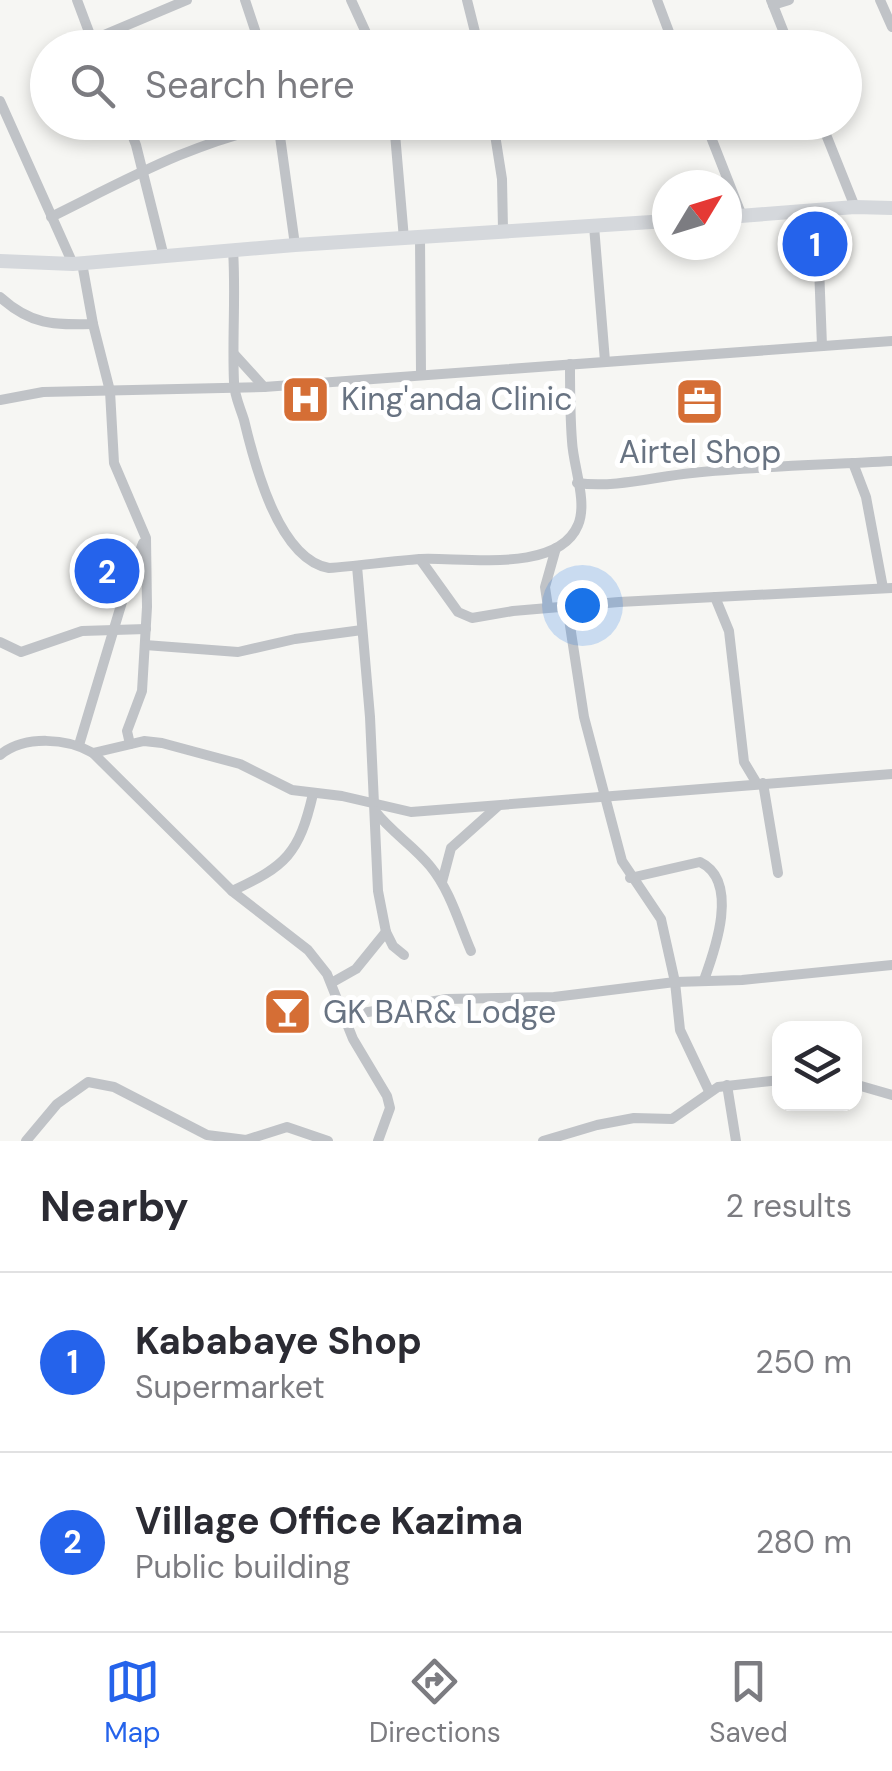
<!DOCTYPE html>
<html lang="en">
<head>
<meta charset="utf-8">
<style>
	:root { --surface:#fff; --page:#f7f7f7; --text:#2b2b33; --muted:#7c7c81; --line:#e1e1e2; --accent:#2563eb }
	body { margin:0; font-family:"DM Sans",sans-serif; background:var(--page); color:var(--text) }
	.controls { position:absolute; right:30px; bottom:30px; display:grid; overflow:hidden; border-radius:20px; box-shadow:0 5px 15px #0003 }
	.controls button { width:90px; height:90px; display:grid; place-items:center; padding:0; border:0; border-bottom:2px solid var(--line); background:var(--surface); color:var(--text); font:50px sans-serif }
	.compass { position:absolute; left:652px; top:170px; width:90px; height:90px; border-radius:50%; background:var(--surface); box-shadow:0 5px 15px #0003; rotate:52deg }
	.you { position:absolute; left:582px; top:605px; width:35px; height:35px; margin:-25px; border:8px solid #fff; border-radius:50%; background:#1a73e8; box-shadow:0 0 0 15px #1a73e833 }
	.badge { display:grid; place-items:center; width:65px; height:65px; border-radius:50%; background:var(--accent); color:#fff; font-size:32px; font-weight:700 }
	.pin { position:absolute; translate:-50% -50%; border:5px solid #fff; box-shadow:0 2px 10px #0006 }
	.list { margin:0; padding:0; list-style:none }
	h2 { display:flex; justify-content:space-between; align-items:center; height:130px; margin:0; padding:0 40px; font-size:42px }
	h2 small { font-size:32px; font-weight:400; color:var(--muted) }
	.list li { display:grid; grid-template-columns:65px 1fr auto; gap:30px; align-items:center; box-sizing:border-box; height:180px; padding:0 40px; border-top:2px solid var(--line) }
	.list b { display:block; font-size:38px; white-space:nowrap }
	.list p { margin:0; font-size:32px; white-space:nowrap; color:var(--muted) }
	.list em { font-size:32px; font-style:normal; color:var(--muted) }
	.icon { flex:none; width:55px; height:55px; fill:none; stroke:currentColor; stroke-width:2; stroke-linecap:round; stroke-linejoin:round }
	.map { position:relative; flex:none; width:892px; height:1141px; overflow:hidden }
	.search { position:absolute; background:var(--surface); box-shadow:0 5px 15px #0003; left:30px; right:30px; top:30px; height:110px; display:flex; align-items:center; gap:25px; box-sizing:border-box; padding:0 35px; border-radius:55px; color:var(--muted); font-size:38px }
	.sheet { height:490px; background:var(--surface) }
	nav { display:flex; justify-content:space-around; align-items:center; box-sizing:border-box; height:140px; border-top:2px solid var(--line); background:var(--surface); font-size:28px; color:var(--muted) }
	nav a { display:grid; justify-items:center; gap:5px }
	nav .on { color:var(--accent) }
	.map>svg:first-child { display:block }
</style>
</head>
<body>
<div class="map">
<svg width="892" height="1141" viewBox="0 0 892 1141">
	<rect width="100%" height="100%" fill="#f6f6f3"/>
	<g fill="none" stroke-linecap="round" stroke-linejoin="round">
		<g stroke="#c0c3c7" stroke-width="10">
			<path d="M77,0L95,48"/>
			<path d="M245,0L261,48"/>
			<path d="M351,0L373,48"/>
			<path d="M467,0L479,48"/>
			<path d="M657,0L675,48"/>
			<path d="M771,0L790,48"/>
			<path d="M880,0L892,27"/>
			<path d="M773,5L789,0"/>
			<path d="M92,40L187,0"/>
			<path d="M0,101L73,264"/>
			<path d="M127,122L136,145L164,257"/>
			<path d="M278,122L295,245"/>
			<path d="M394,122L404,239"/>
			<path d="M493,122L502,179L503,230"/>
			<path d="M705,122L742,216"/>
			<path d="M821,122L855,207"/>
			<path d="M495,131L558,122"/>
			<path d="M817,213L822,346"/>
			<path d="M51,217C124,181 198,139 279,125"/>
			<path d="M594,226L605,361"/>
			<path d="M420,237L421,373"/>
			<path d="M233,250C236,294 232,338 234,382C234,395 240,407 244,420C254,462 278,559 329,568C359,566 390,561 421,559C462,557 558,574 578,525C588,502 573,466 572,441C570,416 570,390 570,364"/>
			<path d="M82,263L93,324L110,391L114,463L146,538L147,607L142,691L127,731L130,744"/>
			<path d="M0,297C31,325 53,325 93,324"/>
			<path d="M235,355L264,387"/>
			<path d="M0,400L43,392L264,387L892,341"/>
			<path d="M853,463L866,497L883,588"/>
			<path d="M577,483C616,488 653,477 692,473C759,466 825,465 892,461"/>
			<path d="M420,559L458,612L472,618L513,611L619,602L892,588"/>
			<path d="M357,566L370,717L378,891L386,932L393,946L404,955"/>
			<path d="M715,597L729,631L744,762L756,782"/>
			<path d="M567,606L584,717L622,861L661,919L675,982L680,1030L709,1091"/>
			<path d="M548,607L545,587L556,548"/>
			<path d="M0,642L21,652L82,631L146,629"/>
			<path d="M145,645L238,652L295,639L362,630"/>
			<path d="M79,745L128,582L143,543"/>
			<path d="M93,753L144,741L162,743L240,764L292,790L342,796L411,812L892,774"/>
			<path d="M0,755C25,735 67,738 93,753L232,891L308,950L327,974L353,1039L387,1096L390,1108L378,1141"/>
			<path d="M763,783L778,873"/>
			<path d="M375,811C391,832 414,846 430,866C450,890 459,923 471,951"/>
			<path d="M630,878L700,862C740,881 715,950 704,980"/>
			<path d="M442,882L451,848L498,806"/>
			<path d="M232,891C286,866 299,854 313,794"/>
			<path d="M333,982L356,969L386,932"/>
			<path d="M344,1016L447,999L554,997L675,982L742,980L892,965"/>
			<path d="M854,1084L892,1095"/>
			<path d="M727,1085L736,1141"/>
			<path d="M26,1141L57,1104L88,1082L114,1087L207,1135L246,1140L287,1127L328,1141"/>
			<path d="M543,1141L597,1125L634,1118L672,1119L718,1087L780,1080"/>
		</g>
		<g stroke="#d5d8dc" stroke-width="14">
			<path d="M727,217L855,207L892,208"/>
			<path d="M0,261L73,264L295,245L667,221"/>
		</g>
	</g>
	<defs>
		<symbol id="hospital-square" viewBox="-11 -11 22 22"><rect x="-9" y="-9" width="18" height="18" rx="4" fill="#d56e35" stroke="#fff"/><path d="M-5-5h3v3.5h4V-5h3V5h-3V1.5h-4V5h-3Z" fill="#fff"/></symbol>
		<symbol id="office-square" viewBox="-11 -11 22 22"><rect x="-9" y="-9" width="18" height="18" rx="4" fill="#d56e35" stroke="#fff"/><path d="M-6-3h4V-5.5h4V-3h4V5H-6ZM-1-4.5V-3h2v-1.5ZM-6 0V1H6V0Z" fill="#fff"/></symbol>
		<symbol id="bar-square" viewBox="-11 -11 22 22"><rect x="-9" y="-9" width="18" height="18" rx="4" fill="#d56e35" stroke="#fff"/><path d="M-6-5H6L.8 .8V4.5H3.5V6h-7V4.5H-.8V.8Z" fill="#fff"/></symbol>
	</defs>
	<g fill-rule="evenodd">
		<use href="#hospital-square" x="278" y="372" width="55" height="55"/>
		<use href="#office-square" x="672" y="374" width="55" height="55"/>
		<use href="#bar-square" x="260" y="984" width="55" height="55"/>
	</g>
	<g text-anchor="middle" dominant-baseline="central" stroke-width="10" stroke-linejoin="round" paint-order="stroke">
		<g font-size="32" fill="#687382" stroke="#fff" text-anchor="start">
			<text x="341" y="399">King'anda Clinic</text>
			<text x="700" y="452" text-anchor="middle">Airtel Shop</text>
			<text x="323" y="1012">GK BAR&amp; Lodge</text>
		</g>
	</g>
</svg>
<div class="controls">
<button><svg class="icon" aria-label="layers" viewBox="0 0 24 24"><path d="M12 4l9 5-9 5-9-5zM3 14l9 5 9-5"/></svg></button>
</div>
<svg class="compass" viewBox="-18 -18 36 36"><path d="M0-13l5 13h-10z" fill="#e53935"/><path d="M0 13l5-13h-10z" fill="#7c7c81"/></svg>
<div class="you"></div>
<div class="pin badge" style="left:815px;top:244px">1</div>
<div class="pin badge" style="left:107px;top:571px">2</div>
<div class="search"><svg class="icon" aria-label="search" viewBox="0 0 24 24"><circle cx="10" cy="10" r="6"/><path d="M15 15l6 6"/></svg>Search here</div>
</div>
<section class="sheet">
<h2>Nearby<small>2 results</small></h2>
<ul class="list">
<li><span class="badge">1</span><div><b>Kababaye Shop</b><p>Supermarket</p></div><em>250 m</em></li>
<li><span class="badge">2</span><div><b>Village Office Kazima</b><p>Public building</p></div><em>280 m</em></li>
</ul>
</section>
<nav>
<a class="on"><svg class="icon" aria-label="map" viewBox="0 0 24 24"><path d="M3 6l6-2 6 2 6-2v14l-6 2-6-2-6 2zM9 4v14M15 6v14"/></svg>Map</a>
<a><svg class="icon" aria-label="directions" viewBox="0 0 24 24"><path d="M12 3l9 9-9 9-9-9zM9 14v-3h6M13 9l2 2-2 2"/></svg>Directions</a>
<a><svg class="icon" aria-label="saved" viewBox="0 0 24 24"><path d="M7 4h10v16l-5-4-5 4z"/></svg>Saved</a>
</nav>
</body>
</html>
